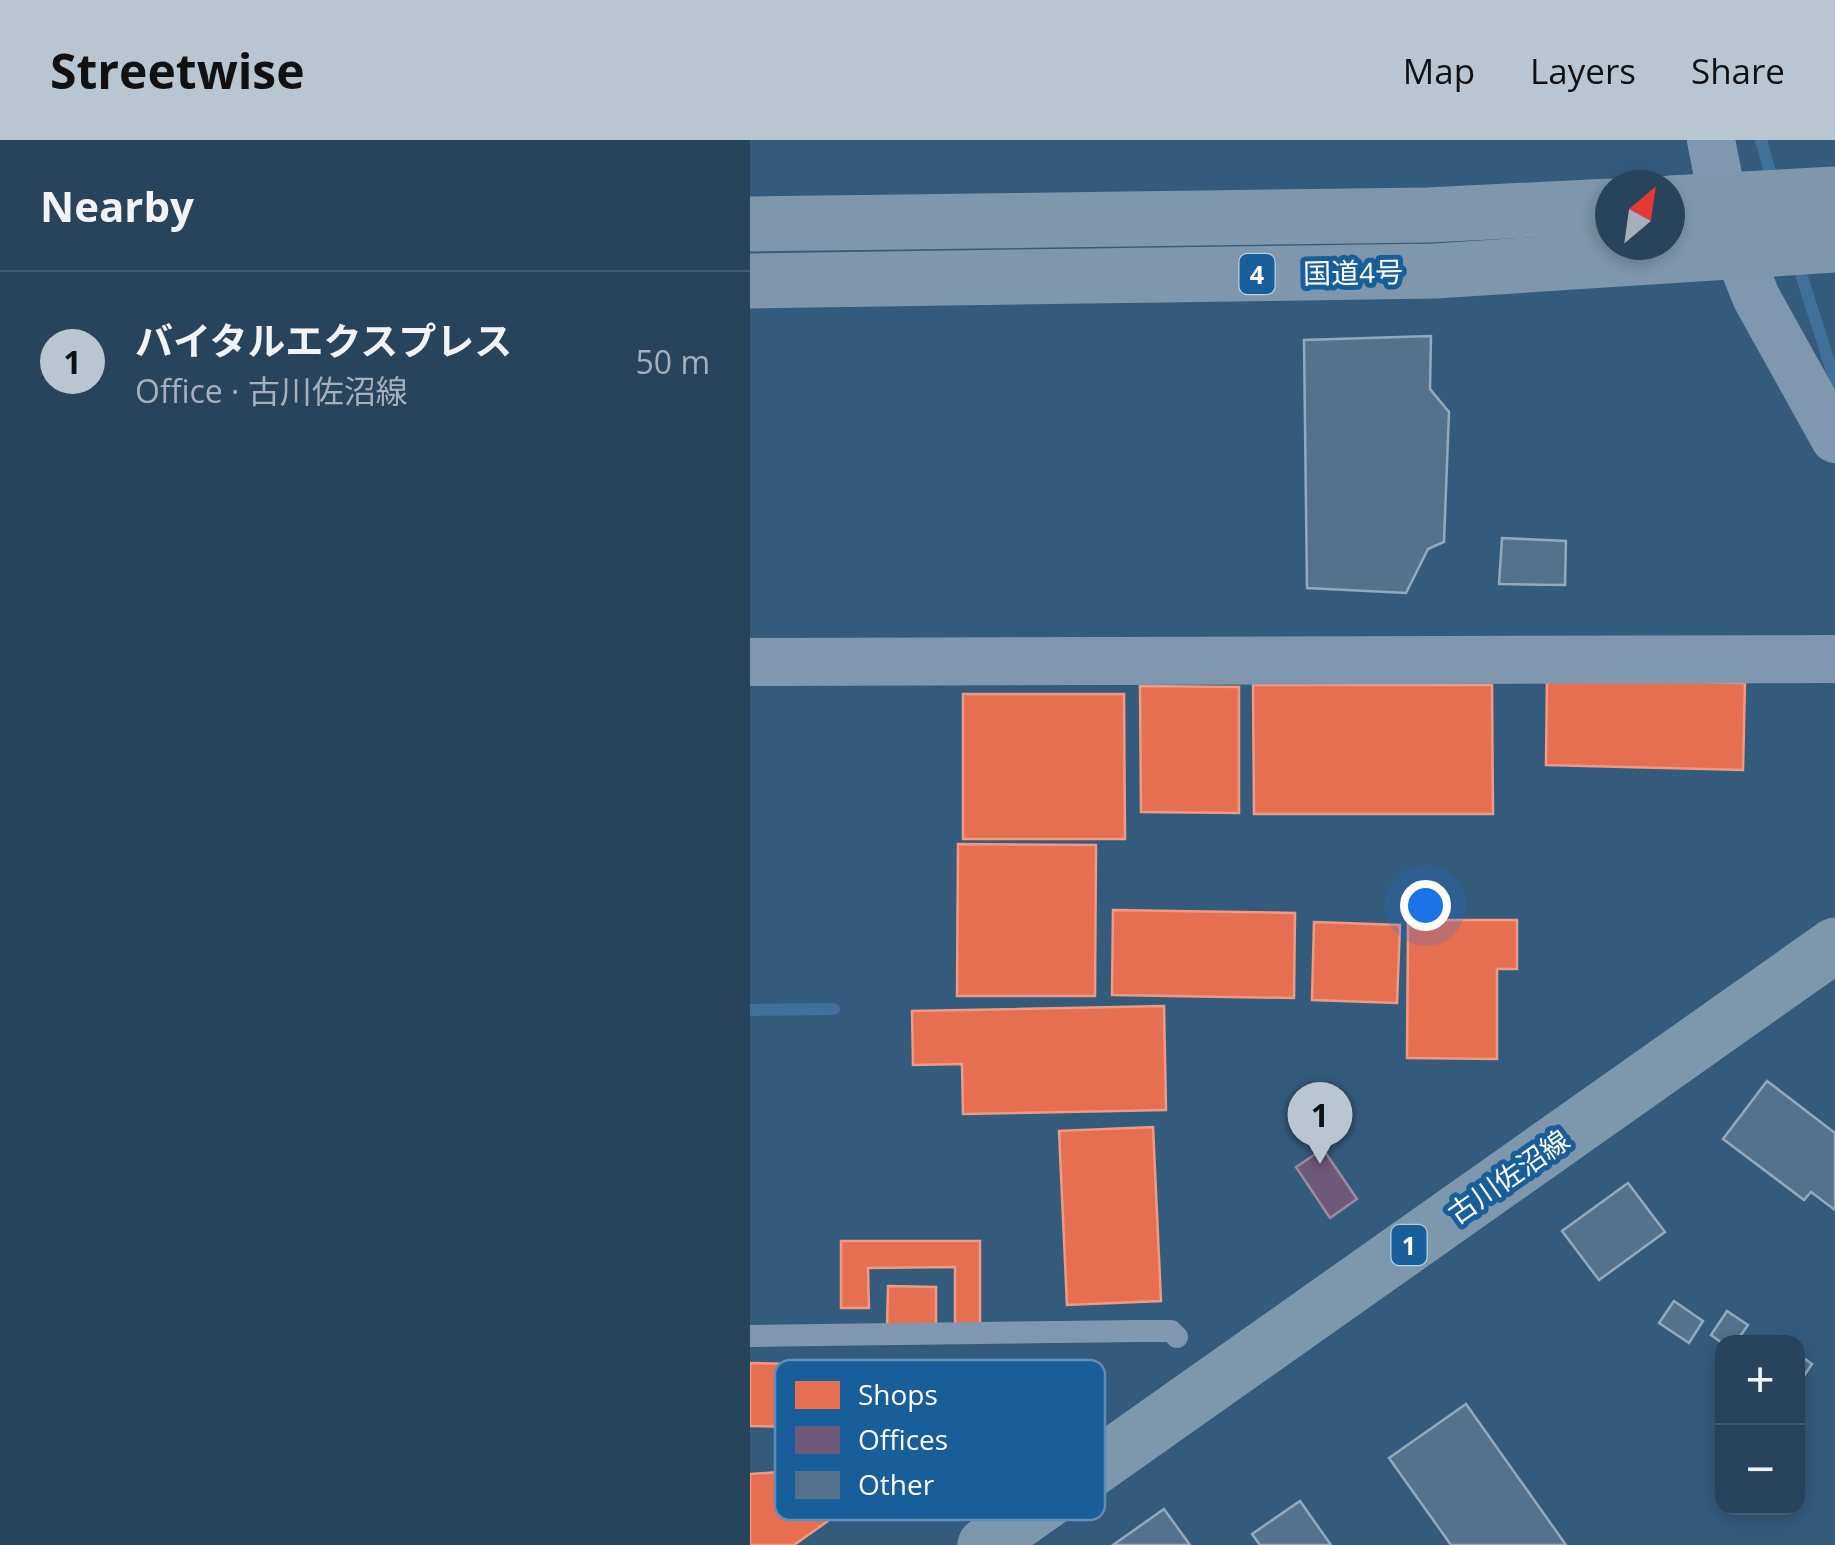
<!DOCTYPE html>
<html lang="en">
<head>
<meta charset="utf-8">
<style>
	:root { --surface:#28445d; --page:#304b63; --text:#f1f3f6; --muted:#a5b0bc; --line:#445c72; --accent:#b8c6d1 }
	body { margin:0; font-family:"Open Sans","Noto Sans JP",sans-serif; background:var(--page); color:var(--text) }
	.controls { position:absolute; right:30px; bottom:30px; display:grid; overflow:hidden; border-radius:20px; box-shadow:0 5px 15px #0003 }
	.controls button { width:90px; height:90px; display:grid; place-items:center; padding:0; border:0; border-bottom:2px solid var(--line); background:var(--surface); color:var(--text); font:50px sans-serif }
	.compass { position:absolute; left:845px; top:30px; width:90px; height:90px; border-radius:50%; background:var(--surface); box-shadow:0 5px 15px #0003; rotate:29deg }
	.you { position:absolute; left:675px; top:765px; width:35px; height:35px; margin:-25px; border:8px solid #fff; border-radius:50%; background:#1a73e8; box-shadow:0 0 0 15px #1a73e833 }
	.badge { display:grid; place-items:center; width:65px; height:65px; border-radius:50%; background:var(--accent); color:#111; font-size:32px; font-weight:700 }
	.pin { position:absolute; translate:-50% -82px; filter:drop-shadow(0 2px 5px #0008) }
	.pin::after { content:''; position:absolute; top:52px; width:35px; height:30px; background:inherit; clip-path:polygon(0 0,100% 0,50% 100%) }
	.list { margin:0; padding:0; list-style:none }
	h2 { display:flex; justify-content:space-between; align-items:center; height:130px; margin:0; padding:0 40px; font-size:42px }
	h2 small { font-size:32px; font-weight:400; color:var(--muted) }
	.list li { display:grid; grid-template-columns:65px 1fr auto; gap:30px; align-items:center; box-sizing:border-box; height:180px; padding:0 40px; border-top:2px solid var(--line) }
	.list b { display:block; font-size:38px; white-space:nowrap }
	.list p { margin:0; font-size:32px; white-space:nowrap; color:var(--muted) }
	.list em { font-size:32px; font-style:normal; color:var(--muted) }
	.map { position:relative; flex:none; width:1085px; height:1405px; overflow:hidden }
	header { display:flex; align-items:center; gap:60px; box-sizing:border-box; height:140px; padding:0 50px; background:var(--accent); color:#111 }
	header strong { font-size:48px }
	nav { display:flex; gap:55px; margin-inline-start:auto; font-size:35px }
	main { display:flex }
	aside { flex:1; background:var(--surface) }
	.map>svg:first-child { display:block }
</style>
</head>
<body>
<header>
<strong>Streetwise</strong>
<nav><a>Map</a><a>Layers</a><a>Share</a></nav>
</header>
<main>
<aside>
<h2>Nearby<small></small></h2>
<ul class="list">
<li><span class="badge">1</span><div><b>バイタルエクスプレス</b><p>Office · 古川佐沼線</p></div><em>50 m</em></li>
</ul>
</aside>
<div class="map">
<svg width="1085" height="1405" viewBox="0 0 1085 1405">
	<rect width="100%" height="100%" fill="#355b7c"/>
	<g fill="#e76f51" stroke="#ee9a85" stroke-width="2.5">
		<path d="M797,538L995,543L993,630L796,625Z"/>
		<path d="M503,545H742L743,674H504Z"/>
		<path d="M390,546L489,547V673L391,672Z"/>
		<path d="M213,554H374L375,699H213Z"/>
		<path d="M208,704L346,705L345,856H207Z"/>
		<path d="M363,770L545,773L544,858L362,855Z"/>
		<path d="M658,780H767V829H747V919L657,918Z"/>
		<path d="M564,782L650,785L647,863L562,860Z"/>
		<path d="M414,866L416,970L213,974L212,924L163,925L162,871Z"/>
		<path d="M403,987L411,1161L317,1165L309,991Z"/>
		<path d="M91,1101H230V1185H205V1127L118,1128L119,1168H91Z"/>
		<path d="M138,1146L186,1147V1188L137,1187Z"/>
		<path d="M0,1223L87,1225L86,1288L0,1286Z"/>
		<path d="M74,1329L78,1381L44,1405H0V1334Z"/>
	</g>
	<path fill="#6d597a" stroke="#998ba2" stroke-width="2.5" d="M573,1009L607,1059L580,1078L546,1027Z"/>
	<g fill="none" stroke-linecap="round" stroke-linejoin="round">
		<g stroke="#41719b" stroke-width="12">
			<path d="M1011,0L1024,46"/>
			<path d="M1047,122L1085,240"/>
			<path d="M0,870L84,869"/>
		</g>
	</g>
	<g fill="#54728c" stroke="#94a9bb" stroke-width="2.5">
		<path d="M681,196L680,249L699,272L694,402L678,409L656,453L557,448L554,200Z"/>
		<path d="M752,398L816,401L815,445L749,444Z"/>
		<path d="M1017,941L1085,993V1070L1061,1052L1054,1060L973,999Z"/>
		<path d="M878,1043L915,1092L849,1140L812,1091Z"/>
		<path d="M924,1161L953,1181L939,1203L909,1183Z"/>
		<path d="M977,1171L998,1185L986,1202L972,1203L961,1195Z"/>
		<path d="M1048,1214L1062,1224L1048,1245Z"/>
		<path d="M716,1264L816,1405H701L639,1318Z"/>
		<path d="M550,1361L581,1405H510L502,1394Z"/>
		<path d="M414,1369L440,1405H363Z"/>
	</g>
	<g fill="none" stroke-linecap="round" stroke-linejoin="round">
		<path stroke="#8098af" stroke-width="22" d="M0,1196L386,1191H421L427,1197"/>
		<g stroke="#8098af" stroke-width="48">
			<path d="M961,0L973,61"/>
			<path d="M989,114L1006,157L1085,299"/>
			<path d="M0,522L1085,519"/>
		</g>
		<path stroke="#7d97ac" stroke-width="55" d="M235,1405L1085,805"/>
		<g stroke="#7e97ac" stroke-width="55">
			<path d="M920,63L1085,54"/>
			<path d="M0,84L678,75L860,66"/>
			<path d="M0,141L685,131L1085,105"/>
		</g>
	</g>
	<g text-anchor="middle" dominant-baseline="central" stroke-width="10" stroke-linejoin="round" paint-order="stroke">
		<g fill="#175e9a" stroke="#b9cfe1" stroke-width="2.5">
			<rect x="489.5" y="114" width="35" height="40" rx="8"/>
			<rect x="641.5" y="1085" width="35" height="40" rx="8"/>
		</g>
		<g font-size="25" font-weight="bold" fill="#fff">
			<text x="507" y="134">4</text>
			<text x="659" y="1105">1</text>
		</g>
		<g font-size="28" fill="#fff" stroke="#175e9a">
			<text transform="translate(603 132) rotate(-1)">国道4号</text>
			<text transform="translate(758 1036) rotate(-35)">古川佐沼線</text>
		</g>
	</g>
	<rect x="25" y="1220" width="330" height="160" rx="15" fill="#175e9a" stroke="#5d8eb8" stroke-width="2.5"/>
	<rect x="45" y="1241" width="45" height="28" fill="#e76f51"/>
	<rect x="45" y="1286" width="45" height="28" fill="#6d597a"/>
	<rect x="45" y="1331" width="45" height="28" fill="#54728c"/>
	<g font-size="28" fill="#fff">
		<text x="108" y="1265">Shops</text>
		<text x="108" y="1310">Offices</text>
		<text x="108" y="1355">Other</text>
	</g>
</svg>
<div class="controls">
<button>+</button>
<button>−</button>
</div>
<svg class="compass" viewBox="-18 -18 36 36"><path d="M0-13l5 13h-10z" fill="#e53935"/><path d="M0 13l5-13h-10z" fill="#a5b0bc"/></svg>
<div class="you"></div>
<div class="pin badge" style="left:570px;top:1024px">1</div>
</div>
</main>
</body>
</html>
